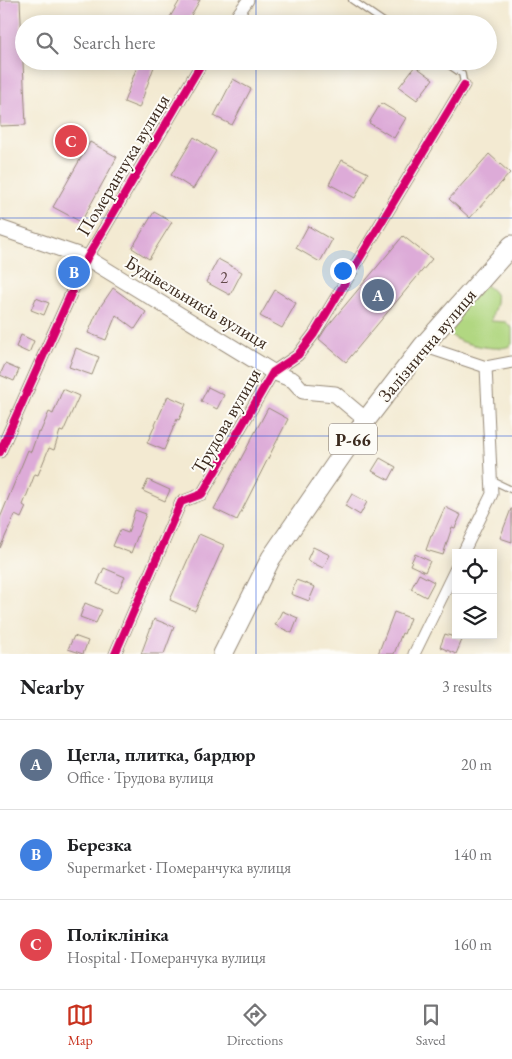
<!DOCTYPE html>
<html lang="en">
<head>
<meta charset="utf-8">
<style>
	:root { --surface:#fff; --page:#f2f2f2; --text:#202124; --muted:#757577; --line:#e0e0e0; --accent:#c8321e }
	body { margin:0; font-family:"EB Garamond",serif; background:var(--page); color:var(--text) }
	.controls { position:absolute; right:15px; bottom:15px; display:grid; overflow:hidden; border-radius:0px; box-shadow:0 2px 12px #0003 }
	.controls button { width:45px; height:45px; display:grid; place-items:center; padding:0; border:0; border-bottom:1px solid var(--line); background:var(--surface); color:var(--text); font:25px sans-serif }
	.you { position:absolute; left:342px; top:270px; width:18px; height:18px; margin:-12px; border:4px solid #fff; border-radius:50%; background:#1a73e8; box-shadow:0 0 0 8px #1a73e833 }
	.badge { display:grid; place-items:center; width:32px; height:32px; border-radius:50%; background:var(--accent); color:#fff; font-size:16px; font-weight:700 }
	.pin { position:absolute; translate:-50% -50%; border:2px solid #fff; box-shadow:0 1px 5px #0006 }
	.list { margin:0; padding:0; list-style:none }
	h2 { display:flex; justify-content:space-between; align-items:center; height:65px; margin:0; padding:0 20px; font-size:21px }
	h2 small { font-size:16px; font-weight:400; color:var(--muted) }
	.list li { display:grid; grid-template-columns:32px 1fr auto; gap:15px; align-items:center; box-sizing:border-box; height:90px; padding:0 20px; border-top:1px solid var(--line) }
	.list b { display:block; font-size:19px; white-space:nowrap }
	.list p { margin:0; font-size:16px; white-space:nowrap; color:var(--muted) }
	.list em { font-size:16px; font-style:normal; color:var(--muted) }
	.icon { flex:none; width:28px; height:28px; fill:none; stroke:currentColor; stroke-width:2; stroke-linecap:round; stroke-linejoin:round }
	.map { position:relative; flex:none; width:512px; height:654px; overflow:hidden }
	.search { position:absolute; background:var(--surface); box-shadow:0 2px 12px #0003; left:15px; right:15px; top:15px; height:55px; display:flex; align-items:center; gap:12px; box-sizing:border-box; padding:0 18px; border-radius:28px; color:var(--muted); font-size:19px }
	.sheet { height:335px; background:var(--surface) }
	nav { display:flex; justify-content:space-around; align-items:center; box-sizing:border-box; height:70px; border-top:1px solid var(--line); background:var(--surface); font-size:14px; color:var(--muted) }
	nav a { display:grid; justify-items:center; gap:2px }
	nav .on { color:var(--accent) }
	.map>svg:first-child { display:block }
</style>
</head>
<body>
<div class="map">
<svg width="512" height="654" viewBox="0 0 512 654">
	<rect width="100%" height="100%" fill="#fdfcf7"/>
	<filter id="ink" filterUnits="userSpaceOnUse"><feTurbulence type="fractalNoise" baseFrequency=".02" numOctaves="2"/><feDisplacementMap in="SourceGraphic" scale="10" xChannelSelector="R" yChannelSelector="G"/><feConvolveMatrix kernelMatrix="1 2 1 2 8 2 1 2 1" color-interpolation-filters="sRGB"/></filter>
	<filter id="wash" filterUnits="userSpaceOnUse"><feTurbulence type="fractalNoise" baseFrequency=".0096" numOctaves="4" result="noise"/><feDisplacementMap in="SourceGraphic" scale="20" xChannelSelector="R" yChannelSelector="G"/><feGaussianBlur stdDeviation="1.12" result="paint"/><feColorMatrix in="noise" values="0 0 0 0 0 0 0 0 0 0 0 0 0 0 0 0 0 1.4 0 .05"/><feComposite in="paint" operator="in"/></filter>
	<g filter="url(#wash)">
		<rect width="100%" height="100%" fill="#f3ead2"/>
		<path fill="#b1d781" stroke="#768050" d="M485,285C504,296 494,305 491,321L506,322L512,328V344C504,353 469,345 458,340C454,338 451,335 448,333L449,324Z"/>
		<g id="blocks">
			<g fill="#ddabd8">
				<path d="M0,0H20L26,125L0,126Z"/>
				<path d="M180,0H200L186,24H166Z"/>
				<path d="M139,61H147L155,64L139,108L124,102Z"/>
				<path d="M415,66L433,79L417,100L399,87Z"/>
				<path d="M233,79L251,89L232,125L214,116Z"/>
				<path d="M381,103L406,118L394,138L369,123Z"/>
				<path d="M194,137L216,151L193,189L171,175Z"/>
				<path d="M90,142L117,157L81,222L53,207Z"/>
				<path d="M489,154L510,173L470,218L449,199Z"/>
				<path d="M342,160L368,173L355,198L329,184Z"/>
				<path d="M154,212L172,222L149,259L132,248Z"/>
				<path d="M308,226L332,240L320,262L296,248Z"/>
				<path d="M403,236L432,259L346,362L319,339L326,328Z"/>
				<path d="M218,259L242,272L230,295L206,282Z"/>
				<path d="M113,288L146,312L135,329L116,315L106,340L88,333L98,310Z"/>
				<path d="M275,290L296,303L282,328L260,316Z"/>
				<path d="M36,298L49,303L44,315L31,310Z"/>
				<path d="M21,335L34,341L29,353L16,347Z"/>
				<path d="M76,348L99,357L92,375L69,367Z"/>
				<path d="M5,364L19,370L14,381L0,375Z"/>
				<path d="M208,387L224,395L217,409L201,401Z"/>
				<path d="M63,389L79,396L63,432L60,431L54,450L49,448L38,475L35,474L23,505L26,507L21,518L15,515L0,548V518L28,450L31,452L38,432L40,433L49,412L53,414Z"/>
				<path d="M168,396L186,404L179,420L177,419L164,450L147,443Z"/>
				<path d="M268,408L288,419L237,520L214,509Z"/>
				<path d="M380,458L396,467L389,480L372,471Z"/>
				<path d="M148,480L170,490L165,501L143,491Z"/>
				<path d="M352,494L367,502L360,515L345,506Z"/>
				<path d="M445,507L461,515L455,528L452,527L443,555L426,550L431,536H432Z"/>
				<path d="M511,509H512V542L500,538Z"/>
				<path d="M135,510L146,514L131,553L113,546L120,530L128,533Z"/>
				<path d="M199,534L224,545L195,611L170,600Z"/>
				<path d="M313,547L330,555L323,568L307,560Z"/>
				<path d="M415,554L430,561L425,572L410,565Z"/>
				<path d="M104,568L125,577L117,593L97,584Z"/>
				<path d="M419,574L434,582L426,597L411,589Z"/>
				<path d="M296,580L315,587L309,601L291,594Z"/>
				<path d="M85,603L102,610L96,623L80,617Z"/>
				<path d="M282,611L298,618L292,633L275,625Z"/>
				<path d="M394,612L410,618L404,634L402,633L394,654H378Z"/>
				<path d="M154,619L174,627L164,654H141Z"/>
				<path d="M445,634L462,640L456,654L440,647Z"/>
				<path d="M74,636L88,641L83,654L68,649Z"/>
			</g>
		</g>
	</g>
	<g filter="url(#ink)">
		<use href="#blocks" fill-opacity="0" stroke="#978a78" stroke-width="1"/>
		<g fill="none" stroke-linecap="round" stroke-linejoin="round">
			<defs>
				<g id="service">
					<path d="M352,0L387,24"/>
					<path d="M443,61L462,74L464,85"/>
					<path d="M491,480L512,490"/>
				</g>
				<g id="minor">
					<path d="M231,24L248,0"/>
					<path d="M423,346L486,367L512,362"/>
					<path d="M0,452L87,258L203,61"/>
					<path d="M463,553L492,494L486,367"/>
					<path d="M115,654L181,502L202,494L273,372L298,355L314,334L464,85"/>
					<path d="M414,654L456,568"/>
				</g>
				<path id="tertiary" d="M0,228L87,258L273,372L293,380L303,391L335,394L366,420"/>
				<path id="primary" d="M223,654L271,558L366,420L423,346L512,245"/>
			</defs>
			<use href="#service" stroke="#978a78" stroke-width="8"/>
			<use href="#minor" stroke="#978a78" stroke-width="13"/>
			<use href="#tertiary" stroke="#978a78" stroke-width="17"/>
			<use href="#primary" stroke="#978a78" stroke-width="21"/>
			<use href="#service" stroke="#fff" stroke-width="5.5"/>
			<use href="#minor" stroke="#fff" stroke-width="11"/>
			<use href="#tertiary" stroke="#fff" stroke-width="15"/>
			<use href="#primary" stroke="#fff" stroke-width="19"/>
			<defs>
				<g id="cycleway">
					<path d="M0,452L87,258L203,61"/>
					<path d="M115,654L181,502L202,494L273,372L298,355L314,334L464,85"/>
				</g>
			</defs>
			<use href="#cycleway" stroke="#fdfcf7" stroke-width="11"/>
			<use href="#cycleway" stroke="#d6006c" stroke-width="8"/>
		</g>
	</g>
	<path fill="none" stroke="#1d4ed8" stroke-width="1" stroke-opacity="0.55" d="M256,0V24M256,61V654M0,218H512M0,436H512"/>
	<g text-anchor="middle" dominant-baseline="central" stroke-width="4" stroke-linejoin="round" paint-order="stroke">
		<g font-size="16" fill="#644a4c">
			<text x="224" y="277">2</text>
		</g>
		<rect fill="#fdfcf7" stroke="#75695f" stroke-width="1" x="329" y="423.5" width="48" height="31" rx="4"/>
		<g font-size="18" font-weight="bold" fill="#3b2a1e">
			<text x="353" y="439">Р-66</text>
		</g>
		<g font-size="19" fill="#3b2a1e" stroke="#fdfcf7">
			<text transform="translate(123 165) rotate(-59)">Померанчука вулиця</text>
			<text transform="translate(197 302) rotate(31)">Будівельників вулиця</text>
			<text transform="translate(427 345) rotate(-50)">Залізнична вулиця</text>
			<text transform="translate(226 421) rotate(-60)">Трудова вулиця</text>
		</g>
	</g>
</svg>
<div class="controls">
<button><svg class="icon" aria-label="locate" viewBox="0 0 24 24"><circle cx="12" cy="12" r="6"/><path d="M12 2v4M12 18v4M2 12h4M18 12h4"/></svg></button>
<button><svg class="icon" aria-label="layers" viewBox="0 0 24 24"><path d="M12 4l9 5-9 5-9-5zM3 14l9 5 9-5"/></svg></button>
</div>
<div class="you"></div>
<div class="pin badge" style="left:378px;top:295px;background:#5c6f8a">A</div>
<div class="pin badge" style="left:74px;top:272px;background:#3f7fe0">B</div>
<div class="pin badge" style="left:71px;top:141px;background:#e0444e">C</div>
<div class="search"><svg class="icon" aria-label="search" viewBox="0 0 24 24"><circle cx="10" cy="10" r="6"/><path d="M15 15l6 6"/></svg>Search here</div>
</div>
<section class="sheet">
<h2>Nearby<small>3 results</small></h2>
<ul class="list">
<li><span class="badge" style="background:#5c6f8a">A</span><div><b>Цегла, плитка, бардюр</b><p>Office · Трудова вулиця</p></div><em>20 m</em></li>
<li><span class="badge" style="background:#3f7fe0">B</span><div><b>Березка</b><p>Supermarket · Померанчука вулиця</p></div><em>140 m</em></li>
<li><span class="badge" style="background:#e0444e">C</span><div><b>Поліклініка</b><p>Hospital · Померанчука вулиця</p></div><em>160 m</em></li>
</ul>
</section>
<nav>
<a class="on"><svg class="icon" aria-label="map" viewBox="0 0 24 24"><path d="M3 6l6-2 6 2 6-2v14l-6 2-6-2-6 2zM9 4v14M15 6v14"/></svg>Map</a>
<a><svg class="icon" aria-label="directions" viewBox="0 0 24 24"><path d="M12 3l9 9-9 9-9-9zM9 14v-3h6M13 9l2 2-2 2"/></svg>Directions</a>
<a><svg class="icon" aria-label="saved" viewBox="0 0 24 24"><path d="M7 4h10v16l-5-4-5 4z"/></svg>Saved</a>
</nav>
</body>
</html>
